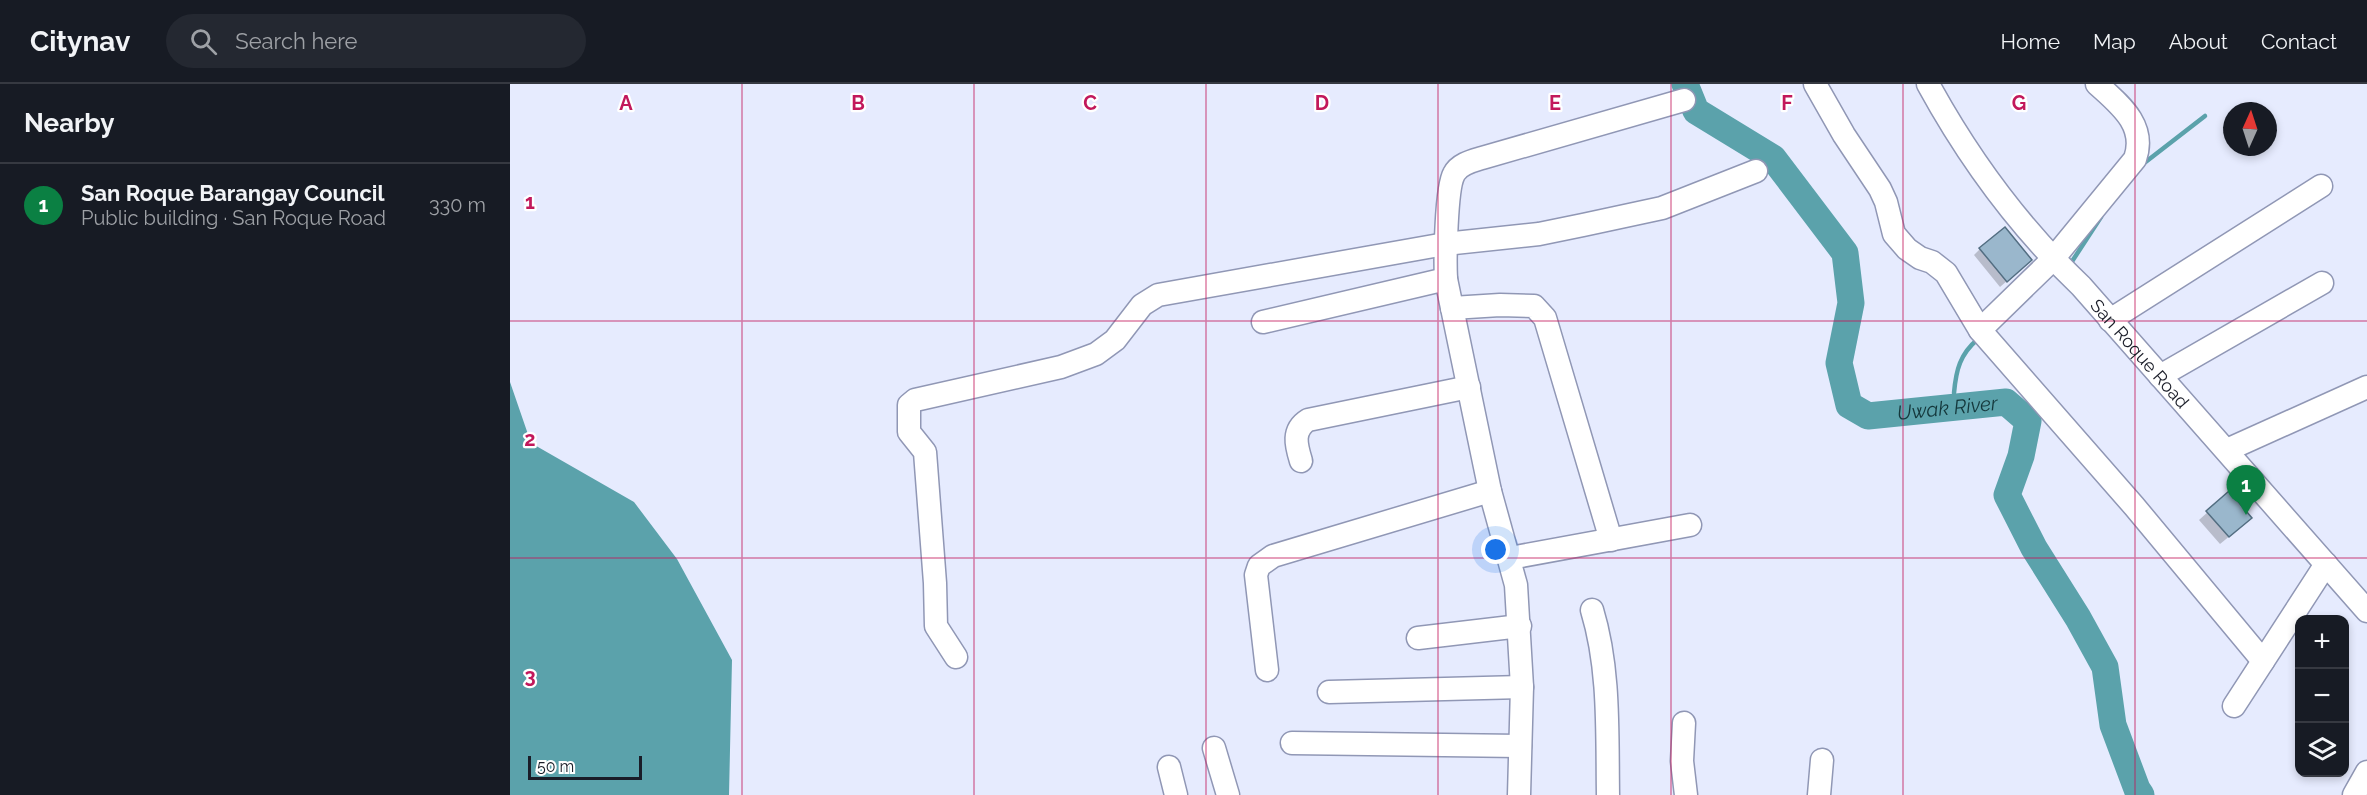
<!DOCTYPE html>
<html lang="en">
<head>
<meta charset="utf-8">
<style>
	:root { --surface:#171b24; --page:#242831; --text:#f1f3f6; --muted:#9ea1a6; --line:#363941; --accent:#0b8043 }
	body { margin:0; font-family:Raleway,sans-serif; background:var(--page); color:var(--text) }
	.controls { position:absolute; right:18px; bottom:18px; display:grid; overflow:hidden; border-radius:12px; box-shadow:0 3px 9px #0003 }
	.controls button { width:54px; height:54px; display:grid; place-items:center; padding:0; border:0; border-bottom:2px solid var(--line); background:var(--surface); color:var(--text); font:30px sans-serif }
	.compass { position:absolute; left:1713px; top:18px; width:54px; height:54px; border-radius:50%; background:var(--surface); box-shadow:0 3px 9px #0003; rotate:3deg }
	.scale { position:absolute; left:18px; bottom:15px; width:114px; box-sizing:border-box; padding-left:6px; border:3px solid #1a1d28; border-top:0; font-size:16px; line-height:21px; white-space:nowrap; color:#1a1d28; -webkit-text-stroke:4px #fff; paint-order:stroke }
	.you { position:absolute; left:986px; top:466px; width:21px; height:21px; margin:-15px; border:4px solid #fff; border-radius:50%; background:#1a73e8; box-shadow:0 0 0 9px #1a73e833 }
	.badge { display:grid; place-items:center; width:39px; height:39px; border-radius:50%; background:var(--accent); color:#fff; font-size:20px; font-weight:700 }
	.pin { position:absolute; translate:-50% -50px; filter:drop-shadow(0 2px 3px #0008) }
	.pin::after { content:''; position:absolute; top:32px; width:21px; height:18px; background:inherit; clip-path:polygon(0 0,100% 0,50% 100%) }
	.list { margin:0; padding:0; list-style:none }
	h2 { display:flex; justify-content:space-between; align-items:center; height:78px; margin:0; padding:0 24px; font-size:26px }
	h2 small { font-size:20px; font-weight:400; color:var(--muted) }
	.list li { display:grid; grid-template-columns:39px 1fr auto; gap:18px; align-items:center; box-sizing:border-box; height:84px; padding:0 24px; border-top:2px solid var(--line) }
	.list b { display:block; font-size:22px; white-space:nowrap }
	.list p { margin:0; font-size:20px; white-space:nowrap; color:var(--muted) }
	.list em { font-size:20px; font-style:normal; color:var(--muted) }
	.icon { flex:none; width:33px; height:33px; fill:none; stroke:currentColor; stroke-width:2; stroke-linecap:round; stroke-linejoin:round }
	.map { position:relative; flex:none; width:1857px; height:711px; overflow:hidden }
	header { display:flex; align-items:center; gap:36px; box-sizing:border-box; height:84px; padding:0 30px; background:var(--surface); border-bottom:2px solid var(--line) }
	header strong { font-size:28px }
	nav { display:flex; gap:33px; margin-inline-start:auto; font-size:21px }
	.search { width:420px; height:54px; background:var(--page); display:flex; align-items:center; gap:15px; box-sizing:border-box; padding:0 21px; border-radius:33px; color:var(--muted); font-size:22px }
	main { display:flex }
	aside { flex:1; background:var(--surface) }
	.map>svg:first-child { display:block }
</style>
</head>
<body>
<header>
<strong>Citynav</strong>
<div class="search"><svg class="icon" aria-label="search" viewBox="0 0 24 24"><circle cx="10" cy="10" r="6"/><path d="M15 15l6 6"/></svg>Search here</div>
<nav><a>Home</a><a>Map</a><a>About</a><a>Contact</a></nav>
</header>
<main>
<aside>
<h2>Nearby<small></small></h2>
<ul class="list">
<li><span class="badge">1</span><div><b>San Roque Barangay Council</b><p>Public building · San Roque Road</p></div><em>330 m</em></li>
</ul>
</aside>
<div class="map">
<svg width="1857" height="711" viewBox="0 0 1857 711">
	<rect width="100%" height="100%" fill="#e6ebfe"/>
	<path fill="#5ba2ab" d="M0,298L21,359L124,418L167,475L222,576L219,711H0Z"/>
	<g fill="#0003">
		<path d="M1470,165L1514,182L1490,203L1464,171Z"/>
		<path d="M1719,409L1732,442L1710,460L1689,436Z"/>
	</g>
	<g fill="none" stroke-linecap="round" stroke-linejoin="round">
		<g stroke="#5ba2ab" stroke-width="4.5">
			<path d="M1633,80L1695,32"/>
			<path d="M1561,179L1591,133"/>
			<path d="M1444,309C1446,286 1450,270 1468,255"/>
		</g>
		<path stroke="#5ba2ab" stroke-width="27" id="s1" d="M1175,0L1186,27L1263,74L1335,169L1341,219L1329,279L1339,321L1358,332L1496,318L1518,337L1511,372L1497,411L1524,464L1568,534L1595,583L1603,641L1627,705L1631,711"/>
	</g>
	<g fill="#9ab7cc" stroke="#536e82" stroke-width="1.5">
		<path d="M1495,143L1522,176L1497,198L1469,164Z"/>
		<path d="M1719,407L1742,434L1719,453L1696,427Z"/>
	</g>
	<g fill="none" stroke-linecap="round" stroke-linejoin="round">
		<defs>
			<g id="minor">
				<path d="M1305,0L1334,51L1370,105L1376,118L1384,150L1397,165L1410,174L1422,178L1436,189L1470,246L1624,422L1753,577"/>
				<path id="s2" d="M1418,0C1459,75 1509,143 1571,202L1857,527"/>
				<path d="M942,224L990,221L1024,222L1035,234L1101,456"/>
				<path d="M1600,236L1811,102"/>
				<path d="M753,238L936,195"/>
				<path d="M1470,246L1543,175L1625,75C1637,41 1609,20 1587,0"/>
				<path d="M1650,292L1812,199"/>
				<path d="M1717,366L1857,303"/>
				<path d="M791,377C786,361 782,346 798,336L959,303"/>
				<path d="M1000,474L1180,441"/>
				<path d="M1082,526C1100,585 1097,649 1098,711"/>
				<path d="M908,554L1010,542"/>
				<path d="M446,573L426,542L425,499L415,368L399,348V321L405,316L551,283L586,270L605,256L632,221L648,211L935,160L1029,150L1073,141L1152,124L1246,87"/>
				<path d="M757,586L746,491L749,482L763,472L980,407"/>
				<path d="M819,608L1012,603"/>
				<path d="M1724,622L1816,480"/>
				<path d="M1174,639L1172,677L1176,711"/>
				<path d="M782,659L1010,662"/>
				<path d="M704,664L718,711"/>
				<path d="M659,683L666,711"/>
				<path d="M1009,711L1012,603L1006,501L980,407L936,195C935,177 936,104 944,90C949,80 962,77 972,74L1174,16"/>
				<path d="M1309,711L1312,676"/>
				<path d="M1844,711L1857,688"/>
			</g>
		</defs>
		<use href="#minor" stroke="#9097b5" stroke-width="25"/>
		<use href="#minor" stroke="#fff" stroke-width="22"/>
	</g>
	<path fill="none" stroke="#c2185b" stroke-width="1.5" stroke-opacity="0.55" d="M232,0V711M464,0V711M696,0V711M928,0V711M1161,0V711M1393,0V711M1625,0V711M0,237H1857M0,474H1857"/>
	<g text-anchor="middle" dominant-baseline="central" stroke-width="4.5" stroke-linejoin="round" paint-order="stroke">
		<g font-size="18" fill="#1a1d28" stroke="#fff">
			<text stroke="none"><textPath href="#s2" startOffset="344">San Roque Road</textPath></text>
		</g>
		<g font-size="20" font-style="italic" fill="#14373b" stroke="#fff">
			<text stroke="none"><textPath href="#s1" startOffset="495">Uwak River</textPath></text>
		</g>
	</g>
	<g font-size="20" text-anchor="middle" font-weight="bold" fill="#c2185b" stroke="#fff" stroke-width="4.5" stroke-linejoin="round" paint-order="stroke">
		<text x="116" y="26">A</text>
		<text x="348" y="26">B</text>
		<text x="580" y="26">C</text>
		<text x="812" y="26">D</text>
		<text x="1045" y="26">E</text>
		<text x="1277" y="26">F</text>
		<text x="1509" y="26">G</text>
		<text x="20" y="125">1</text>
		<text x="20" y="362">2</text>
		<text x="20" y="599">3</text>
	</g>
</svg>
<div class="controls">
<button>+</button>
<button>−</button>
<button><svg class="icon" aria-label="layers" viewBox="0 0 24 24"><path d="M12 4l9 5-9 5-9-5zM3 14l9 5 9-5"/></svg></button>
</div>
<svg class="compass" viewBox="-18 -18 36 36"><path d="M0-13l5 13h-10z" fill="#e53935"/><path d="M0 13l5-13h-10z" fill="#9ea1a6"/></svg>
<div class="scale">50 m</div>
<div class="you"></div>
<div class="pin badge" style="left:1736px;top:431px">1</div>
</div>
</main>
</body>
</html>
